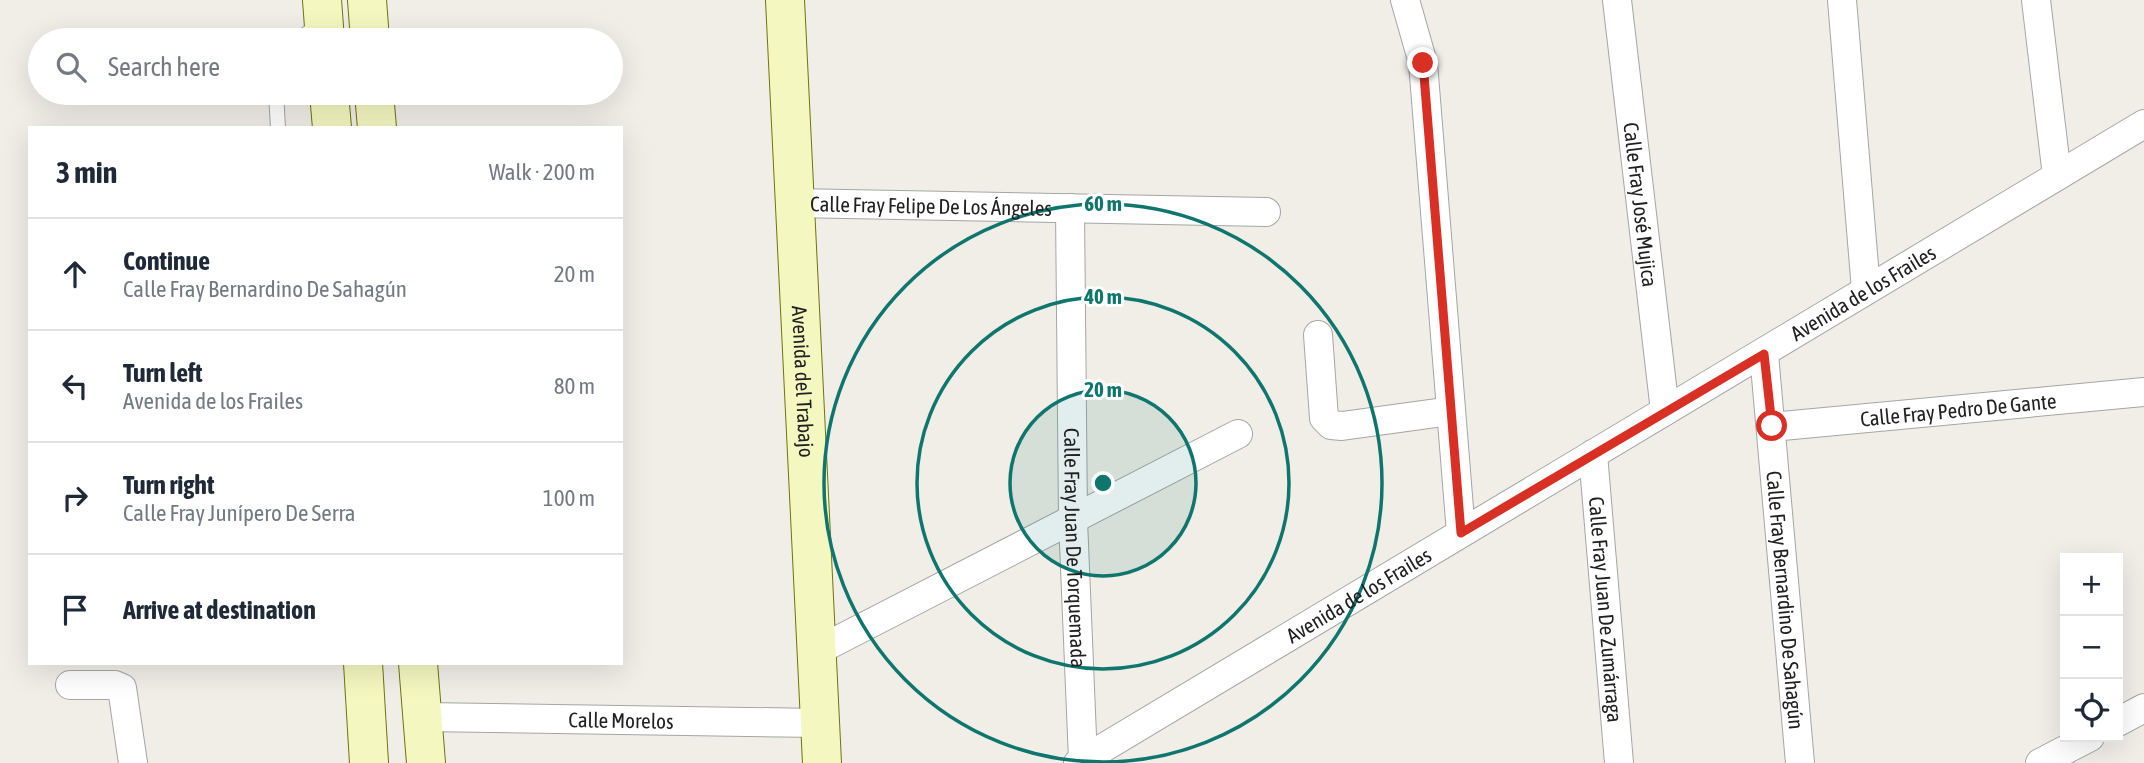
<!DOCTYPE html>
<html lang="en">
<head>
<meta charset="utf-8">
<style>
	:root { --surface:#fff; --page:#f6f6f7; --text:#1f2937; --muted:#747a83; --line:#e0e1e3 }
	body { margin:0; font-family:"Asap Condensed",sans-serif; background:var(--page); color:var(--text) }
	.controls { position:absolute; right:21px; bottom:21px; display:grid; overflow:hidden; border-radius:0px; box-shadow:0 7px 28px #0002 }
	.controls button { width:63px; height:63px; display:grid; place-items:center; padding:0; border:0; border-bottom:2px solid var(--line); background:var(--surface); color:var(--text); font:35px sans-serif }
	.stop { position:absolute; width:21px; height:21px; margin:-16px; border:5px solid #d93025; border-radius:50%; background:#fff }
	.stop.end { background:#d93025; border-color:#fff; box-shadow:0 2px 7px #0008 }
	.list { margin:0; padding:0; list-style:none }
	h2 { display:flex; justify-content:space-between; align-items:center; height:91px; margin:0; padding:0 28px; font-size:30px }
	h2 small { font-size:23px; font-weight:400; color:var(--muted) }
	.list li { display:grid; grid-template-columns:46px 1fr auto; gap:21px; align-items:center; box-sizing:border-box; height:112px; padding:0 28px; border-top:2px solid var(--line) }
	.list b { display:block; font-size:26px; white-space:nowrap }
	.list p { margin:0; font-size:23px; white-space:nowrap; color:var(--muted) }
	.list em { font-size:23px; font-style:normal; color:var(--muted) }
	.icon { flex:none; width:38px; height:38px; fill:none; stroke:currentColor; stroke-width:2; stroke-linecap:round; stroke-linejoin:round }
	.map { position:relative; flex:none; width:2144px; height:763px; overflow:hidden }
	.search { position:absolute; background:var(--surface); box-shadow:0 7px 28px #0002; left:28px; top:28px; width:595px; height:77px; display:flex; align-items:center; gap:18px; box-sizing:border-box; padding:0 24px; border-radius:38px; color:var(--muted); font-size:26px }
	.panel { position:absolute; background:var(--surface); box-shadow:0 7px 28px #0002; left:28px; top:126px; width:595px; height:539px; border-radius:0px }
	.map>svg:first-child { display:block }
</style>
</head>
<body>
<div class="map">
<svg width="2144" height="763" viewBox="0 0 2144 763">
	<rect width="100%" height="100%" fill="#f1eee8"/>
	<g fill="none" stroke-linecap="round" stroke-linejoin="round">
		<defs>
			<g id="lane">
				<path d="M298,40L320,24"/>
				<path d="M276,93L278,128"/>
			</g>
			<g id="street">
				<path d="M1405,0L1423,63L1461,533"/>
				<path id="s1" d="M1617,0L1665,411"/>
				<path d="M1842,0L1866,290"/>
				<path d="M2036,0L2057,176"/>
				<path id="s2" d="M793,203L1266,212"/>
				<path id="s3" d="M1070,208L1073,520L1083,760"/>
				<path d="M1318,335L1324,418L1331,425L1342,426L1451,411"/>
				<path id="s4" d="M1764,354L1800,763"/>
				<path id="s5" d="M1772,427L2144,392"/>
				<path id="s6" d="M1593,454L1619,763"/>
				<path d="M815,652L1238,434"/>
				<path d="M70,685H115L122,688L133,763"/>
				<path id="s7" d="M423,717L820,723"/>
				<path d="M2118,722L2144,708"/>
				<path id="s8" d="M1078,763L2144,124"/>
				<path d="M2040,763L2090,737"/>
			</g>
			<g id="secondary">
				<path d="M322,0L325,40"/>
				<path d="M367,0L370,40"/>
				<path id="s9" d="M785,0L822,763"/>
				<path d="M329,93L332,128"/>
				<path d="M374,93L377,128"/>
				<path d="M363,663L369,763"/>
				<path d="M418,663L426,763"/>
			</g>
		</defs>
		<use href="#lane" stroke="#a5a5a5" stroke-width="16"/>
		<use href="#street" stroke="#a5a5a5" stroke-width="30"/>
		<use href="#secondary" stroke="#6b750b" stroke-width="40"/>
		<use href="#lane" stroke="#fff" stroke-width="14"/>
		<use href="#street" stroke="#fff" stroke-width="28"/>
		<use href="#secondary" stroke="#f5f7c0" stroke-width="38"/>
	</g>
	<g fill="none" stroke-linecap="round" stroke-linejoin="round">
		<path stroke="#d93025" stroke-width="9" d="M1423,63L1461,533L1764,354L1772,426"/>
	</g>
	<circle cx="1103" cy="483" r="93" fill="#0f766e" fill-opacity=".12"/>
	<g fill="none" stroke="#0f766e" stroke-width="3.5">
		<circle cx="1103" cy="483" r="93"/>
		<circle cx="1103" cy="483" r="186"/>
		<circle cx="1103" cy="483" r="279"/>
	</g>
	<g text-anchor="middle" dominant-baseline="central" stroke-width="6" stroke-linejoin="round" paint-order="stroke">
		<g font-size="21" fill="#212121" stroke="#fff">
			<text stroke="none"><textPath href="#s1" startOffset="206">Calle Fray José Mujica</textPath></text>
			<text stroke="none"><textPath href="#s2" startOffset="138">Calle Fray Felipe De Los Ángeles</textPath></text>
			<text stroke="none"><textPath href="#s8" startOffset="915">Avenida de los Frailes</textPath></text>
			<text stroke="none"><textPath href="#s9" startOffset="382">Avenida del Trabajo</textPath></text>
			<text stroke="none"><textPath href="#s5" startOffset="187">Calle Fray Pedro De Gante</textPath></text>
			<text stroke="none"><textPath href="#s3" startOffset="340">Calle Fray Juan De Torquemada</textPath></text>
			<text stroke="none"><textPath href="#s8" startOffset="327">Avenida de los Frailes</textPath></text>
			<text stroke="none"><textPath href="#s4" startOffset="247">Calle Fray Bernardino De Sahagún</textPath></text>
			<text stroke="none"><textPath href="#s6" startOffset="156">Calle Fray Juan De Zumárraga</textPath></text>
			<text stroke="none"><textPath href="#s7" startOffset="198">Calle Morelos</textPath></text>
		</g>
	</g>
	<circle cx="1103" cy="483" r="10" fill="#0f766e" stroke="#fff" stroke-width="3.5"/>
	<g font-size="21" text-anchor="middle" font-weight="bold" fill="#0f766e" stroke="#fff" stroke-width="6" stroke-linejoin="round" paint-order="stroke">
		<text x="1103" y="211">60 m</text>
		<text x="1103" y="304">40 m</text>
		<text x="1103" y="397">20 m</text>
	</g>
</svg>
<div class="controls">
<button>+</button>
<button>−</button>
<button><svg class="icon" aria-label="locate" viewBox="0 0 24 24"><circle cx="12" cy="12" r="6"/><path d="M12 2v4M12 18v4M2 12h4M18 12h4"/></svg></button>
</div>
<div class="stop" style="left:1772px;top:426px"></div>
<div class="stop end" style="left:1423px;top:63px"></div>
<div class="search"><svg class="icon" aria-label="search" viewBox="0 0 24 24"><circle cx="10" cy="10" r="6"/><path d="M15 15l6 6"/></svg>Search here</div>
<section class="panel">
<h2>3 min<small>Walk · 200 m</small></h2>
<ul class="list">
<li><svg class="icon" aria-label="ahead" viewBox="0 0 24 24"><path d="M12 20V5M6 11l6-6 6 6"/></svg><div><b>Continue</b><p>Calle Fray Bernardino De Sahagún</p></div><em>20 m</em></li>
<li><svg class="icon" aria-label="left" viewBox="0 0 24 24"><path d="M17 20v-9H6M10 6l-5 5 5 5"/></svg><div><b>Turn left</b><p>Avenida de los Frailes</p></div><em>80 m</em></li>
<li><svg class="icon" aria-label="right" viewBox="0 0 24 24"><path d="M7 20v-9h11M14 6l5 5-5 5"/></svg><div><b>Turn right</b><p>Calle Fray Junípero De Serra</p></div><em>100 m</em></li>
<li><svg class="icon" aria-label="arrive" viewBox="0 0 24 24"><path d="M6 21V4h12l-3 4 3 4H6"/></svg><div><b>Arrive at destination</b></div></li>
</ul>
</section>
</div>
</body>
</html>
